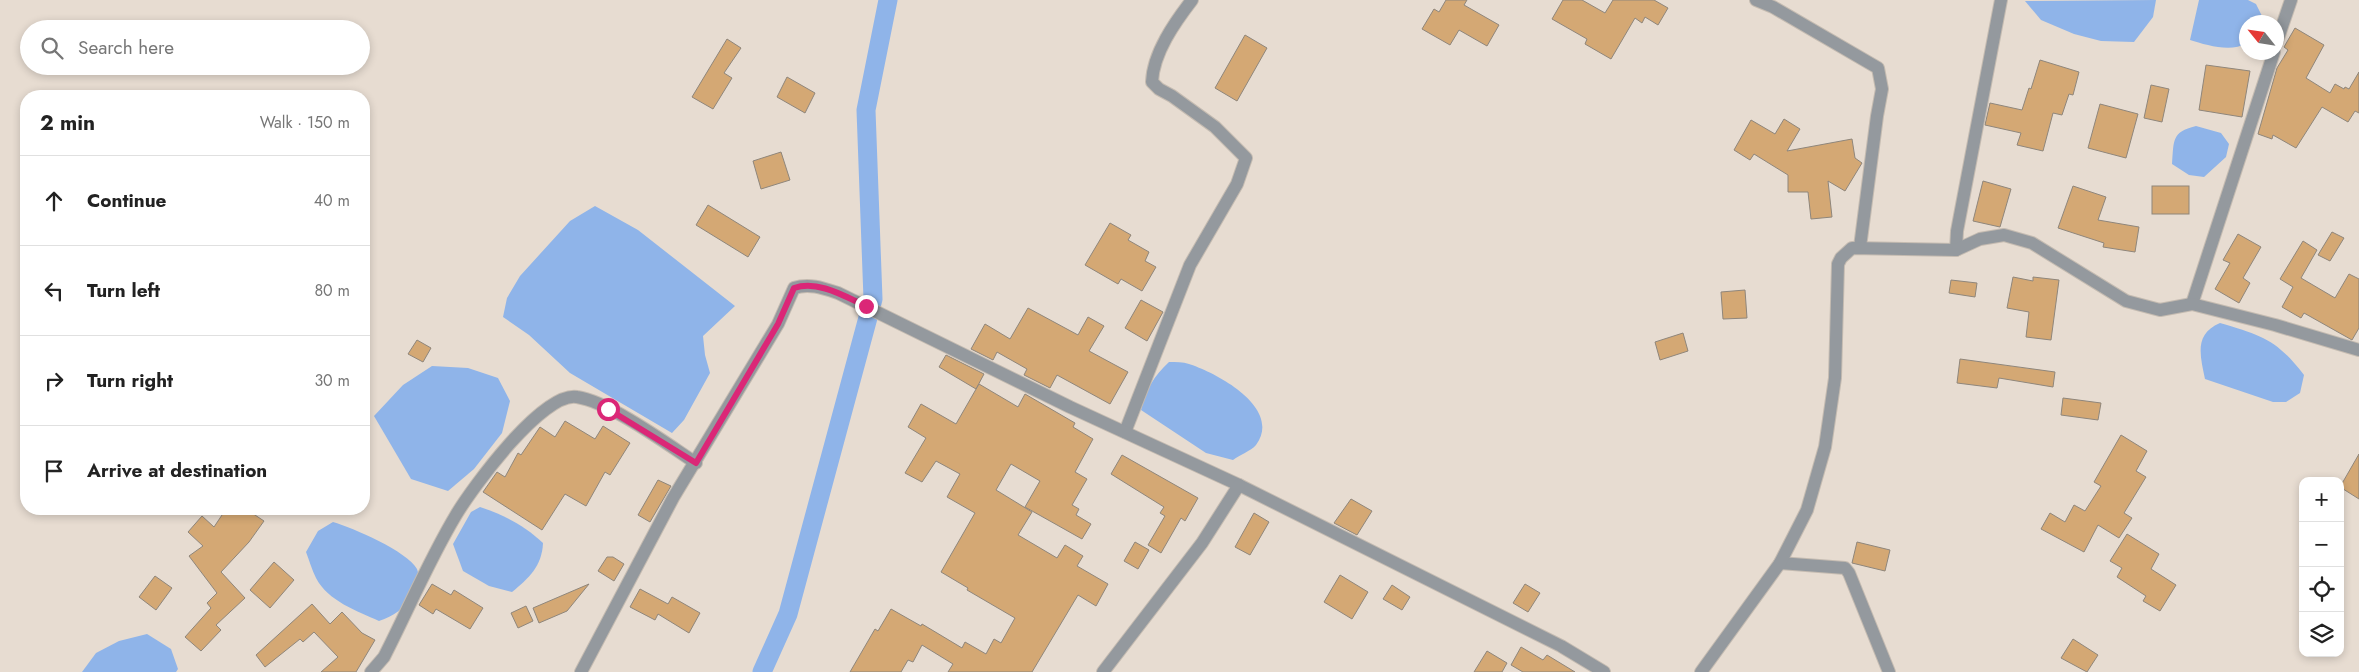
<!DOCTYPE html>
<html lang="en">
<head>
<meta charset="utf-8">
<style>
	:root { --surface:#fff; --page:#f6f6f6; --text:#222; --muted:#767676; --line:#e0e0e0 }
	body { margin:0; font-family:Jost,sans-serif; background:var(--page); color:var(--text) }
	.controls { position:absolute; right:15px; bottom:15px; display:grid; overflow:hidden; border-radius:10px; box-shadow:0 2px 8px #0003 }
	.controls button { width:45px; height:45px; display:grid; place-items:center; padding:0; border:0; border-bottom:1px solid var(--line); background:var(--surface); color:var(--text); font:25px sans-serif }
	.compass { position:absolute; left:2239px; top:15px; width:45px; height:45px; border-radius:50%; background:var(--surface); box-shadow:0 2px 8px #0003; rotate:300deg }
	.stop { position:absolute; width:15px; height:15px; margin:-11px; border:4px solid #db2777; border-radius:50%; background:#fff }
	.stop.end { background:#db2777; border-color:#fff; box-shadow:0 1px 5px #0008 }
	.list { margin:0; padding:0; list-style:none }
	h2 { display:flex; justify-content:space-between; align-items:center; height:65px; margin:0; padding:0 20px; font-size:21px }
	h2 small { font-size:16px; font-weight:400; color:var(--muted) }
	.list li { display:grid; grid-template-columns:32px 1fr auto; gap:15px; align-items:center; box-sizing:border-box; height:90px; padding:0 20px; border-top:1px solid var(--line) }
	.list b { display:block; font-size:19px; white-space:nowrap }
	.list em { font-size:16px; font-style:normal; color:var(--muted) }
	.icon { flex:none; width:28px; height:28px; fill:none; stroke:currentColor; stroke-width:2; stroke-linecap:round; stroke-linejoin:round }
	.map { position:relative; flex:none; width:2359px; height:672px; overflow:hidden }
	.search { position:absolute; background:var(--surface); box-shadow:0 2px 8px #0003; left:20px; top:20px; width:350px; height:55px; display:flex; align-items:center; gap:12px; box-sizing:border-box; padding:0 18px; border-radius:28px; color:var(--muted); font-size:19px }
	.panel { position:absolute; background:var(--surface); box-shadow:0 2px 8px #0003; left:20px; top:90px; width:350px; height:425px; border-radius:20px }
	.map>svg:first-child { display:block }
</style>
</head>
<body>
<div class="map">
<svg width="2359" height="672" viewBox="0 0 2359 672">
	<rect width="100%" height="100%" fill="#e7dcd1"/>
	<g fill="#8fb4e9">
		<path d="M2156,0L2153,17L2134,42L2101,41L2074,34L2041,20L2025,1Z"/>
		<path d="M2199,0H2248L2256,4L2262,16L2261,22H2246V43C2232,53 2206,45 2190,40Z"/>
		<path d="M2196,126L2221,133L2229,144L2226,157L2204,177L2189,175L2172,164C2174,141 2171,132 2196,126Z"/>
		<path d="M595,206L638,230L735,306L703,336L705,355L710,373L684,420L672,433L570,373L529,335L503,317L507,298L520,276L570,221Z"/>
		<path d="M2220,323C2263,336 2276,339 2304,375L2300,393L2286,402H2273L2205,379C2200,355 2194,334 2220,323Z"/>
		<path d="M1169,362C1176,362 1183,362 1189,364C1217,373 1283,408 1256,445C1251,451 1239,455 1233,460L1206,453L1141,410C1146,389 1154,376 1169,362Z"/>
		<path d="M432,366L468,368L498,378L510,401L502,433L474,469L448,491L411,479L374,416L403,385Z"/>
		<path d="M480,507C504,515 524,525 543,543C542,566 529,578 512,592L489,586L463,571L453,544L471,512Z"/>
		<path d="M333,522C353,528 407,551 417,569C421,578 414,587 411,595C404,609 394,616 379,621C357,611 328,601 316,578C312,570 309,560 306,552L318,531Z"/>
		<path d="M147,634L171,649L178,669L176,672H82L96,653L119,641Z"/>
	</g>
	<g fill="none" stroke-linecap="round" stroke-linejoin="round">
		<path stroke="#8fb4e9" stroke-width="19" d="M762,672L788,614L873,299L866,110L888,0"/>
	</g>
	<g fill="#d4a874" stroke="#8f867b">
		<path d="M1446,0H1467L1464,5L1499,25L1487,46L1459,30L1450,45L1422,29L1434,9L1439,12Z"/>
		<path d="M1563,0H1582L1605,13L1613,0H1654L1668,8L1658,25L1645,17L1642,23L1635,18L1611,59L1585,44L1587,39L1552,19Z"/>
		<path d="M2295,28L2324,45L2306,78L2330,93L2335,84L2344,89L2345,87L2349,89L2359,72V113L2355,111L2348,122L2322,107L2296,148L2273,135L2272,139L2258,134L2277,68L2288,50L2284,47Z"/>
		<path d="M1245,35L1267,48L1237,101L1215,88Z"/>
		<path d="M727,39L741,48L724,73L732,78L713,109L692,97Z"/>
		<path d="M2040,60L2079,72L2073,95L2069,94L2062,115L2053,113L2043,151L2017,145L2021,133L1985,125L1990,103L2022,110L2029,88L2031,89Z"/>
		<path d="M2206,65L2250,71L2242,117L2199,110Z"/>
		<path d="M787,77L815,93L805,113L777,97Z"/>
		<path d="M2151,85L2169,89L2162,122L2144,118Z"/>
		<path d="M2100,104L2138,114L2126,158L2088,148Z"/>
		<path d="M1784,119L1800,129L1787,151L1852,139L1855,158L1862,163L1845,191L1828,181L1832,217L1811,219L1808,192H1788V175L1754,154L1750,160L1734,150L1751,120L1775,134Z"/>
		<path d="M781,152L790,180L761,189L753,161Z"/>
		<path d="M1983,181L2011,189L2000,227L1973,221Z"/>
		<path d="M2073,186L2106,197L2098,220L2139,227L2135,252L2103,247L2104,243L2058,228Z"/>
		<rect x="2152" y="186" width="37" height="28"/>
		<path d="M708,205L760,237L748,257L696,225Z"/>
		<path d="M1110,223L1131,235L1128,240L1149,252L1145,261L1156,267L1142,291L1121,279L1118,284L1085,265Z"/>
		<path d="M2332,232L2344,238L2330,261L2318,255Z"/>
		<path d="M2238,234L2261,247L2243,278L2250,283L2239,303L2215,289L2230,263L2223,260Z"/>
		<path d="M2303,241L2317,250L2301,278L2335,298L2349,274L2359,279V328L2352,340L2304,313L2301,318L2282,307L2293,287L2280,279Z"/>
		<path d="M2013,277L2033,281V277L2059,280L2051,340L2026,337L2029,312L2007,308Z"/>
		<path d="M1951,280L1977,283L1975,297L1949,293Z"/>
		<path d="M1745,290L1747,318L1723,319L1721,292Z"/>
		<path d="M1141,300L1163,312L1147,341L1125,328Z"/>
		<path d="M1028,308L1078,335L1088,317L1104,326L1089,351L1128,372L1110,404L1057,375L1050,388L1024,375L1027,369L997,352L993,360L971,349L985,324L1010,339Z"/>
		<path d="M1683,333L1688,351L1660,360L1655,342Z"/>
		<path d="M417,340L431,348L423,362L408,354Z"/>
		<path d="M946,355L984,374L976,389L939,367Z"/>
		<path d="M1960,359L2055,372L2053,387L1999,378L1997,388L1957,383Z"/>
		<path d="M979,384L1018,407L1025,394L1075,423L1073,427L1093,439L1075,472L1087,479L1072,505L1079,509L1076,515L1091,524L1082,539L1025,507L1040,481L1011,464L996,490L1032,512L1018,535L1057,558L1065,545L1083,556L1077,566L1108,584L1096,606L1078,595L1032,672H948L953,664L922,645L913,662L908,660L901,672H850L875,629L878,631L891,609L921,626L922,624L962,648L965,642L986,654L994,639L1001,643L1015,618L967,590L968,588L941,572L975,513L947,497L960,474L936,461L922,482L905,473L926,438L908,427L921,404L956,424Z"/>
		<path d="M2063,398L2101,403L2098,420L2061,415Z"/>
		<path d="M565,421L595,439L603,426L630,443L610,475L605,472L586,506L565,494L542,530L483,492L497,472L505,477L518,453L521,455L540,427L555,437Z"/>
		<path d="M2121,435L2147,451L2136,471L2146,477L2124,513L2132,518L2119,538L2098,525L2084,552L2041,529L2050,513L2065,522L2074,505L2085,511L2101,486L2094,482Z"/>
		<path d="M2359,454V499L2340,487Z"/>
		<path d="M1122,455L1198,498L1185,521L1181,518L1161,553L1148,545L1165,516L1160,513L1164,507L1111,474Z"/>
		<path d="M658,480L671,486L650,522L638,515Z"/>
		<path d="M1351,499L1372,511L1357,535L1334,523Z"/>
		<path d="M226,509H246L264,521L249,542L221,572L245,598L216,625L221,630L201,651L185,637L211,608L207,603L217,593L189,556L203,546L188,532L202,516L214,527Z"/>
		<path d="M1254,513L1269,522L1250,555L1235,547Z"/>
		<path d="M2127,534L2159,554L2151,569L2176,585L2160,611L2143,601L2146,596L2117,577L2122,568L2110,561Z"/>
		<path d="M1135,542L1149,550L1138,569L1124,561Z"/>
		<path d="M1857,542L1890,550L1885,571L1852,563Z"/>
		<path d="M607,557H613L624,564L614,581L598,571Z"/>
		<path d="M274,562L294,580L270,608L250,590Z"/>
		<path d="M1340,575L1368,592L1352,619L1324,602Z"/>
		<path d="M155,576L172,588L156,610L139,597Z"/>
		<path d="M432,584L451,595L454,590L483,608L470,629L436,609L433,614L419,605Z"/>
		<path d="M589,584L567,611L539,623L533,608Z"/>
		<path d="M1525,584L1540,593L1528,612L1513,603Z"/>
		<path d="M1392,585L1410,597L1402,610L1383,599Z"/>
		<path d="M640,589L668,604L672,597L700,613L689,633L658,614L655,620L630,607Z"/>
		<path d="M312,604L330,624L342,612L362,633L375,640L356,672H321L338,657L314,632L303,642L300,639L265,667L256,655Z"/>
		<path d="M526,606L533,621L518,628L511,613Z"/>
		<path d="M2073,639L2098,655L2087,672L2061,658Z"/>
		<path d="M1521,647L1543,660L1547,655L1575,672H1523L1511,665Z"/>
		<path d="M1487,651L1507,663L1502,672H1474Z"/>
	</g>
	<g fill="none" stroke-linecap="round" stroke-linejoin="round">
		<defs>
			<g id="minor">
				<path d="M1756,0L1773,7L1878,68L1882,89L1877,116L1860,247"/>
				<path d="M2276,44L2291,0"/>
				<path d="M1956,250L1957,231L2001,0"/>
				<path d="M2192,304L2274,52"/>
				<path d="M1125,432L1190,265L1237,184L1246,158L1215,127L1172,96L1159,89L1152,82C1153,53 1175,22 1192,0"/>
				<path d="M1780,563L1845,568L1849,573L1889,672"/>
				<path d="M371,672L384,657C408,610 429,560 456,515C472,488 543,391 577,397C610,402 667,444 696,463"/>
				<path d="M581,672L673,498L778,324L794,288C809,283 823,288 838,293L1070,407L1239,485L1561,646L1604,672"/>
				<path d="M1103,672L1202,543L1239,485"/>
				<path d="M1701,672L1780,563L1807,510L1825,447L1835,378L1838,264L1841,258L1852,248L1956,250L1980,239L2004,235L2032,243L2126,301L2160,310L2192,304L2275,325L2359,350"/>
			</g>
		</defs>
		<use href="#minor" stroke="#c4bbb1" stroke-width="14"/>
		<use href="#minor" stroke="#94999e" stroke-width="12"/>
	</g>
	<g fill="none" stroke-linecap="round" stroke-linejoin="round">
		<path stroke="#db2777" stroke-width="6" d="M608,409L696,463L778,324L794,288C818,280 844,296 866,306"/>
	</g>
</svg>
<div class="controls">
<button>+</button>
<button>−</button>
<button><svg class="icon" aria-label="locate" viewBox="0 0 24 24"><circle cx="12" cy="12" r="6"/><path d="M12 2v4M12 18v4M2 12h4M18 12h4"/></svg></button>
<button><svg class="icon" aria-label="layers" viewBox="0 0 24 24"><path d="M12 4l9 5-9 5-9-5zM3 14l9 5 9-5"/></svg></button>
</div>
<svg class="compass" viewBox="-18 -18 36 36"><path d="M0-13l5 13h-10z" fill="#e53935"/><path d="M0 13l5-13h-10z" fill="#767676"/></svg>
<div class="stop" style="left:608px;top:409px"></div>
<div class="stop end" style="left:866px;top:306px"></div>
<div class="search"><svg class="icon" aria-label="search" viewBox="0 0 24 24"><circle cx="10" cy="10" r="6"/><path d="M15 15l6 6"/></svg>Search here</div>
<section class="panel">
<h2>2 min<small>Walk · 150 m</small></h2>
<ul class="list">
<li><svg class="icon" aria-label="ahead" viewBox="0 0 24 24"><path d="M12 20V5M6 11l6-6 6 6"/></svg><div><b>Continue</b></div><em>40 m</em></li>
<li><svg class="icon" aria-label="left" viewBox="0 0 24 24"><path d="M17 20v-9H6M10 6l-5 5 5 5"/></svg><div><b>Turn left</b></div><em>80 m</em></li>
<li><svg class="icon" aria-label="right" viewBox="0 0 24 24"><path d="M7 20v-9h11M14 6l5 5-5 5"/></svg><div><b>Turn right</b></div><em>30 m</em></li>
<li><svg class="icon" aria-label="arrive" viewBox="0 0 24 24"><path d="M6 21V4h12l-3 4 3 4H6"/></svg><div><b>Arrive at destination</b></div></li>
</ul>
</section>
</div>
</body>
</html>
